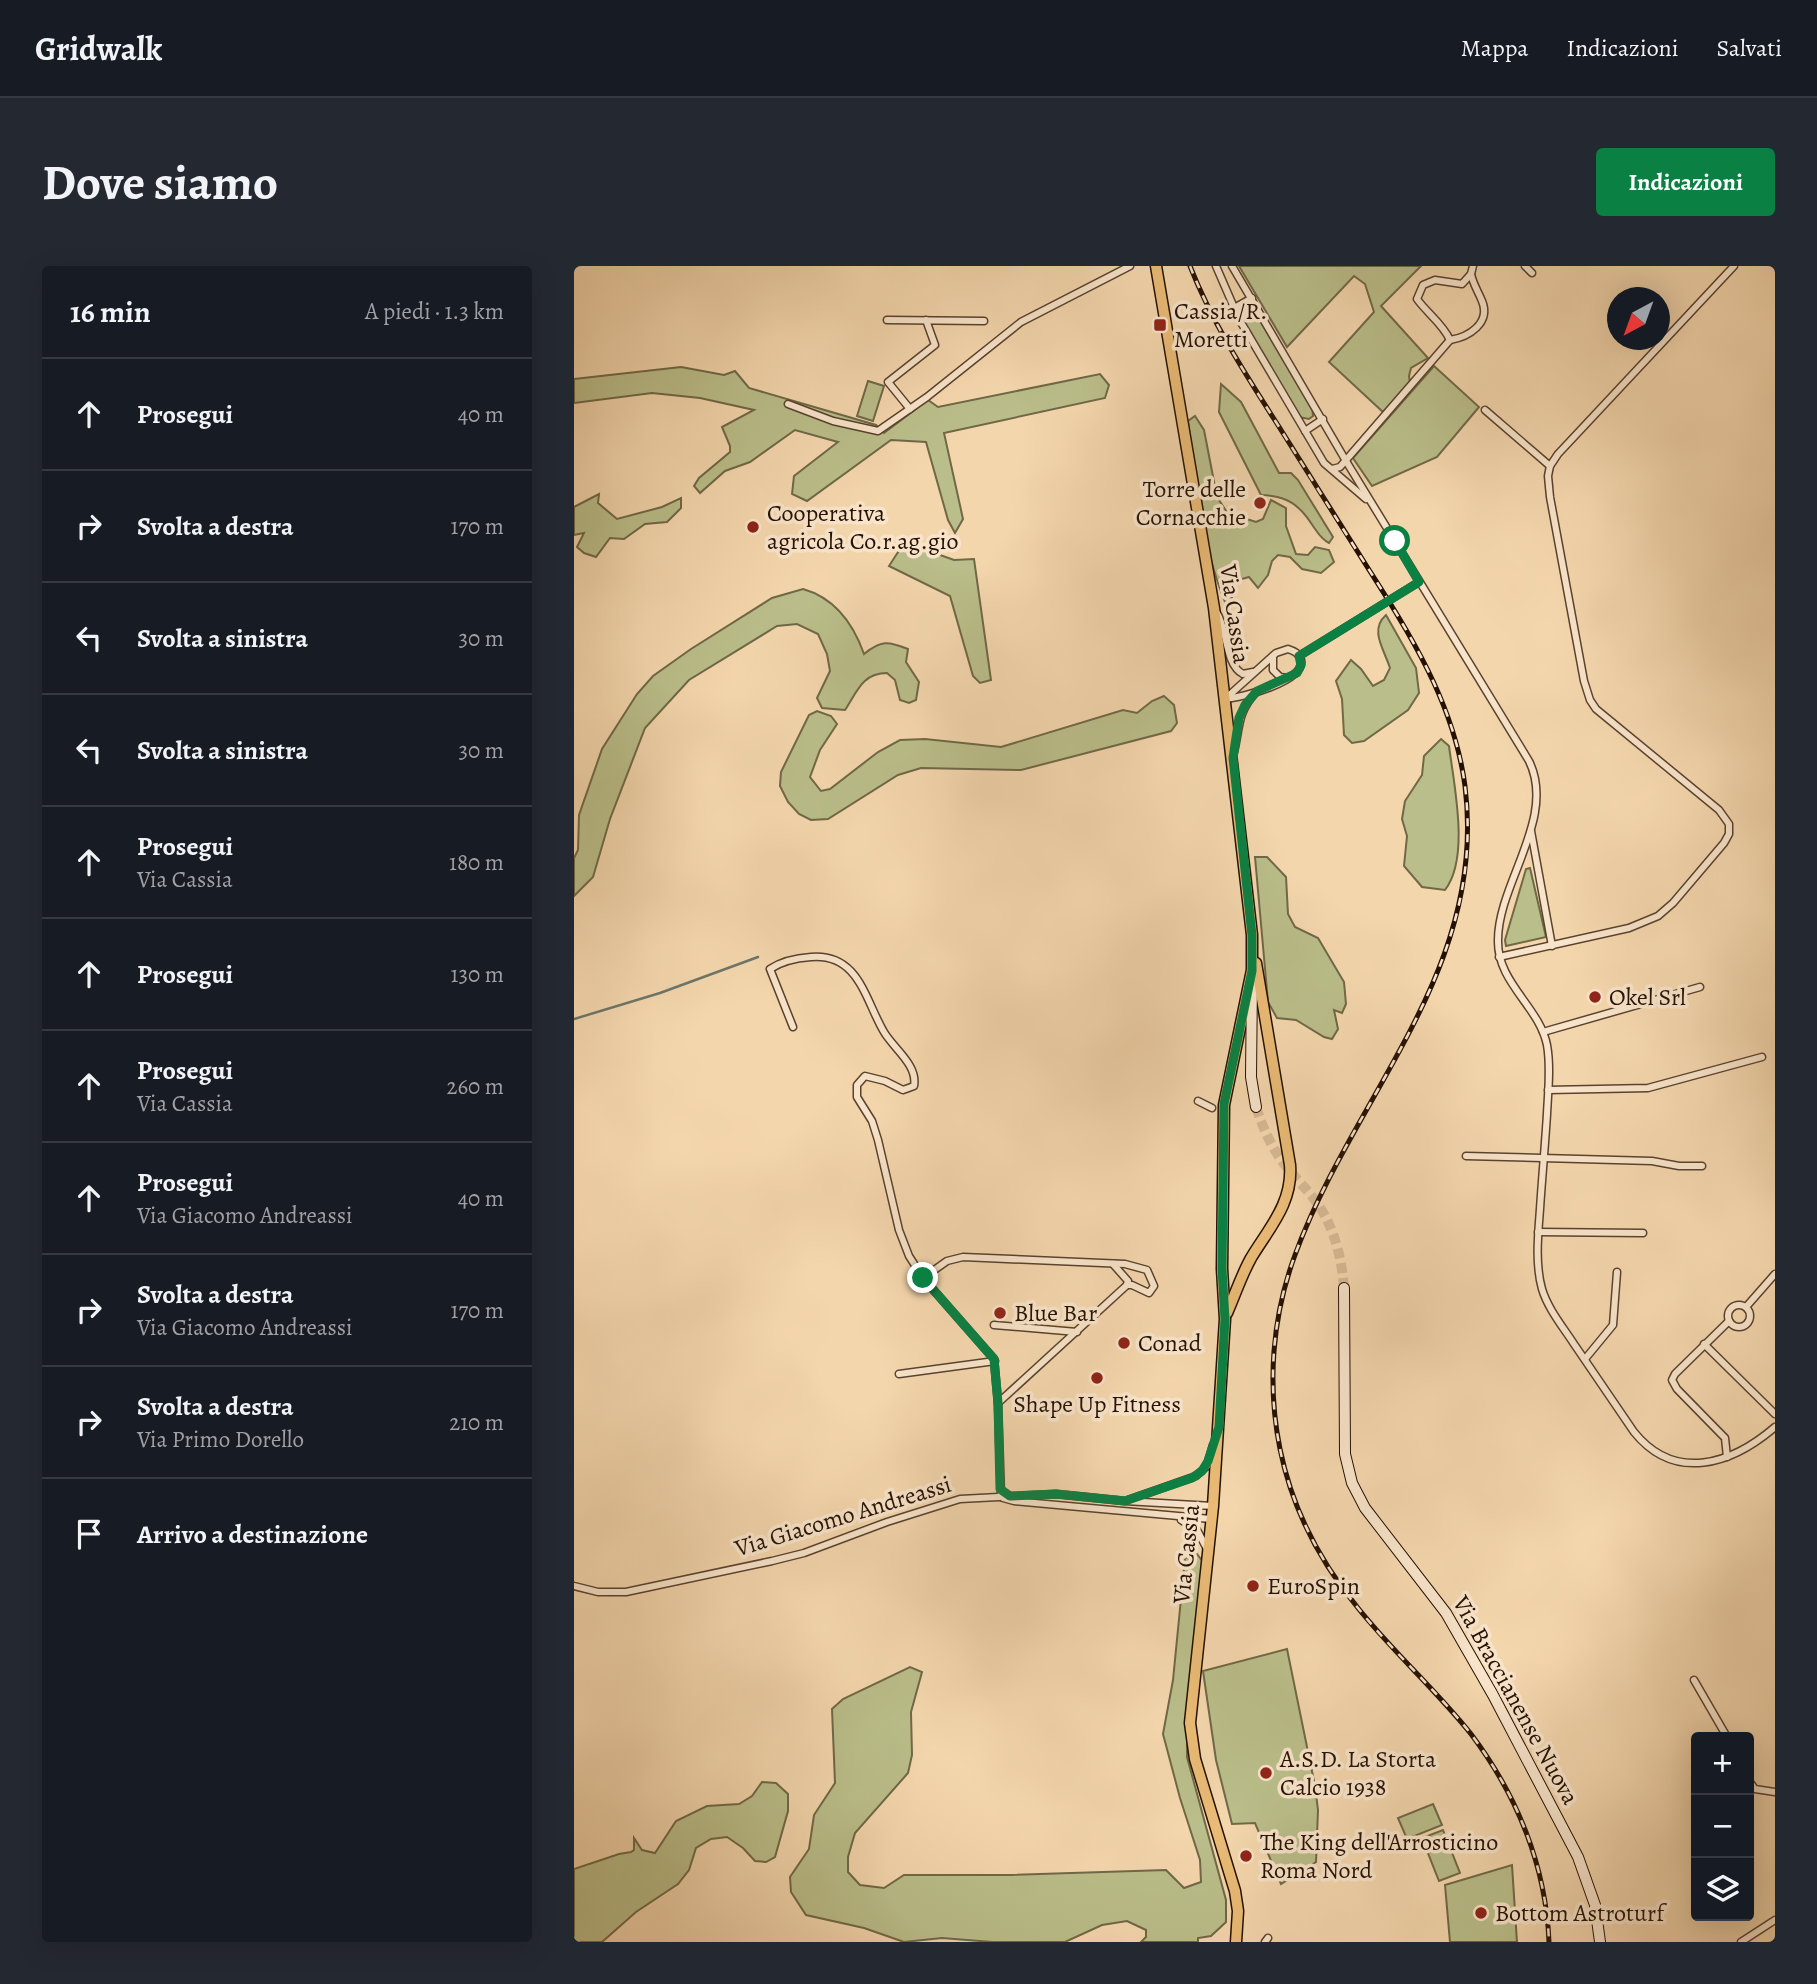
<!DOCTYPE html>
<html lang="it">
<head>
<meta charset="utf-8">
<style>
	:root { --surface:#171b24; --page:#242831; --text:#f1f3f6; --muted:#9ea1a6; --line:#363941; --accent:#0b8043 }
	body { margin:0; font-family:Alegreya,serif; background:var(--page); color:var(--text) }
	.controls { position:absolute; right:21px; bottom:21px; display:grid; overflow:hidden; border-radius:7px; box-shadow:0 7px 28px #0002 }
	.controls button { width:63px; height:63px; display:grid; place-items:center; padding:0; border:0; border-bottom:2px solid var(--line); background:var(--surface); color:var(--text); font:35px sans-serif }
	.compass { position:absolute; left:1033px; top:21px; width:63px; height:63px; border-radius:50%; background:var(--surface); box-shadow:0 7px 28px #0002; rotate:221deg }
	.stop { position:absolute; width:21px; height:21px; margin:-16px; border:5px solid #0b8043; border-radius:50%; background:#fff }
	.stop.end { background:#0b8043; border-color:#fff; box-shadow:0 2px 7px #0008 }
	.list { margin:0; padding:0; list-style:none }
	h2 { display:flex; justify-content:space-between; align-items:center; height:91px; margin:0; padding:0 28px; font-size:30px }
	h2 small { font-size:23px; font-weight:400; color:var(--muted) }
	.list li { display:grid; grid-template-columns:46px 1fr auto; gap:21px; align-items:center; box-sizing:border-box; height:112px; padding:0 28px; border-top:2px solid var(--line) }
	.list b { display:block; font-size:26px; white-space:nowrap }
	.list p { margin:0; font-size:23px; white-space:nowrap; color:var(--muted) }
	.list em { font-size:23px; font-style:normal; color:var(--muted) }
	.icon { flex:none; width:38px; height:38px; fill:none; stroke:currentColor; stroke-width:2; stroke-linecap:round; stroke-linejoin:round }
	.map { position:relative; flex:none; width:1201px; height:1676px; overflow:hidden; border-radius:7px }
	header { display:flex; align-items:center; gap:42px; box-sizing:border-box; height:98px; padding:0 35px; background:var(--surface); border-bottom:2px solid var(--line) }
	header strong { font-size:33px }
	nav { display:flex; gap:38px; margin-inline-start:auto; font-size:24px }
	.intro { display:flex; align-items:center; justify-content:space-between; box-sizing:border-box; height:168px; padding:0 42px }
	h1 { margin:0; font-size:49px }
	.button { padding:18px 32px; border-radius:7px; background:var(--accent); color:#fff; font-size:24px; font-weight:700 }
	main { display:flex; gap:42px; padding:0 42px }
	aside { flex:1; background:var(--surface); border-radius:7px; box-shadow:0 7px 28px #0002 }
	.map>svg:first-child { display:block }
</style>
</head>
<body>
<header>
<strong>Gridwalk</strong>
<nav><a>Mappa</a><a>Indicazioni</a><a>Salvati</a></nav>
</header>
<div class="intro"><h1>Dove siamo</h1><a class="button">Indicazioni</a></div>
<main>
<aside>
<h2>16 min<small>A piedi · 1.3 km</small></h2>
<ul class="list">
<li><svg class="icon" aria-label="ahead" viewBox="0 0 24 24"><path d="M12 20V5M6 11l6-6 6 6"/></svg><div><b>Prosegui</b></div><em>40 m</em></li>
<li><svg class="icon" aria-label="right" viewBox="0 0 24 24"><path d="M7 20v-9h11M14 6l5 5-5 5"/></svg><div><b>Svolta a destra</b></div><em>170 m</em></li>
<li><svg class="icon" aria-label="left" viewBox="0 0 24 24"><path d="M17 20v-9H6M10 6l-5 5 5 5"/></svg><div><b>Svolta a sinistra</b></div><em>30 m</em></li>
<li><svg class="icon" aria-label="left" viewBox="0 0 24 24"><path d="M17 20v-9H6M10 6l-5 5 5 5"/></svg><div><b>Svolta a sinistra</b></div><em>30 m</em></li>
<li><svg class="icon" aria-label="ahead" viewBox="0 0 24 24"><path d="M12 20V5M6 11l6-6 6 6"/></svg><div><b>Prosegui</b><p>Via Cassia</p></div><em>180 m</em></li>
<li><svg class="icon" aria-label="ahead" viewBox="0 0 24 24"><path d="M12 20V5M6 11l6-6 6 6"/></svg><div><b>Prosegui</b></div><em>130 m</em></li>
<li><svg class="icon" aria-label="ahead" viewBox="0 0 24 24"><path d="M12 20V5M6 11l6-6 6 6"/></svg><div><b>Prosegui</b><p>Via Cassia</p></div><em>260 m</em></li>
<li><svg class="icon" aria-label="ahead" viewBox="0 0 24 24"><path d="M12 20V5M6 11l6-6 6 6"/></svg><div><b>Prosegui</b><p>Via Giacomo Andreassi</p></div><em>40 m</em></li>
<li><svg class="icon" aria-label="right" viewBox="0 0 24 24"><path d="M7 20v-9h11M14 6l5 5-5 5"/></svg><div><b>Svolta a destra</b><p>Via Giacomo Andreassi</p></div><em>170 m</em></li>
<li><svg class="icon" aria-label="right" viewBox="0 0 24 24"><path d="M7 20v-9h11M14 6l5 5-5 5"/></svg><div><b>Svolta a destra</b><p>Via Primo Dorello</p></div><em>210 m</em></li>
<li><svg class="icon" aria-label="arrive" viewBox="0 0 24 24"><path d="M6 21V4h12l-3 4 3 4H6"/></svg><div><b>Arrivo a destinazione</b></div></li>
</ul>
</aside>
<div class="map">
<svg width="1201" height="1676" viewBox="0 0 1201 1676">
	<rect width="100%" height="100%" fill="#f4d6ad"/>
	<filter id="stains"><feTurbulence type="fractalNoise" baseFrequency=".00286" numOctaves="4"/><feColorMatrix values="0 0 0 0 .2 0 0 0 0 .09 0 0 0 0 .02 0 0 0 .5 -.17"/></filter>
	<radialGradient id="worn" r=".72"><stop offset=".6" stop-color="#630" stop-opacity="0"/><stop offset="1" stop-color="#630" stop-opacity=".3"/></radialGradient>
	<g fill="#babe8a" stroke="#706847" stroke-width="2">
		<path d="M665,0H847L807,40L854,92L837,102L835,110L836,117L809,146L755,96L800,46L791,18L780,10L713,81Z"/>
		<path d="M675,43L682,48L738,141L739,150L735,153L725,151L667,51L671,44Z"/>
		<path d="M860,100L905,141L863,191L798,220L779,192Z"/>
		<path d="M107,101L150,109L161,105L175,122L302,159L310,167L354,134L364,141L526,108L535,119L531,132L370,167L389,253L381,267L374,254L352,176L317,174L233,235L218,228L220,210L264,176L221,164L176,196L151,205L126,227L120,220L125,212L156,186V180L148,161L180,144L126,132L78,127L0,137V113Z"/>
		<path d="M294,115L310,120L299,155L283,150Z"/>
		<path d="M647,118L667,136L705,207H717L724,214L759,271L755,277C747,273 744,267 739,260C725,238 713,230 687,229L645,146Z"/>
		<path d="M621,150L630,164L643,231L660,257L670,252L682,256L689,253L697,234L712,242V260L722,288L734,289L741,281L755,284L760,296L747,307L728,303L716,291L704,289L698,295L694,309L684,322L675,311L657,316L658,335L651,336C628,279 621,215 614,155Z"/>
		<path d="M25,228L24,237L43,253L88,241L107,232V242L93,256L71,258L50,273L36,272L22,291L10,287L3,281L10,267L0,269V241Z"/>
		<path d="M326,283L355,285L380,294L400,293L417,414L406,417L399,410L376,330L315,300Z"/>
		<path d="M229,323C261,332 279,357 290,388C307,374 314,375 334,383L332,396L345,416L342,434L335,437L326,434L321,414L313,407C288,407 283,426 271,444L248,442L243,432L256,405L253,388L244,368L223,358L203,360L115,414L71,462L36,553L19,611L0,630V592L4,584L5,549L28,483L63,428L79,410L117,383L198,332Z"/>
		<path d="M812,349L842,402L845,427L834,444L790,475L778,477L770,469L768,433L762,415L777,394L787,403L799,420L810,414L816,402C810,383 795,364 812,349Z"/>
		<path d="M590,430L600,439L603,457L597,465L447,504L347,502L324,509L254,553L237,554L225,548L214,536L206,520L207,506L235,449L243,445L257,450L263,458L246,484L236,511L247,525L256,523L304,486L326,474L351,473L427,481L549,444L563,447L578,435Z"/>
		<path d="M867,473L875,480C880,519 896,592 871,624L848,621L830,600L833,570L828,553L831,535L848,509L850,490Z"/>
		<path d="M681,591H693L712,611L714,648L721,661L744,672L770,716L772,738L768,747L760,744L764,763L758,773L750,771L722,754L703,752L694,736Z"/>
		<path d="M956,602L972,671L932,680L931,674L952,603Z"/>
		<path d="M623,1288L630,1297L613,1467V1491L652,1634V1656L637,1670L624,1672V1676H567L572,1671V1664L553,1655L528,1659L491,1676H418L368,1672L330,1676L290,1662L232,1649L217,1626L216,1611L235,1583L240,1549L261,1517L258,1443L269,1433L336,1401L348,1406L337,1446L338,1489L334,1507L281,1567L274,1591V1606L286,1619L310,1622L330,1609H437L592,1604L610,1622L627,1616L626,1594L606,1532L589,1468L599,1414L611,1292Z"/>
		<path d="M713,1383L741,1520L744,1544L742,1596L707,1618L681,1557L658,1558L642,1494L629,1405Z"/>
		<path d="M188,1516L202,1517L214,1528V1545L201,1591L192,1596L181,1595L169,1582L153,1571L137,1573L122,1582L115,1604L104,1618L62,1646L28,1676H0V1603L45,1588L57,1586L60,1584V1572L68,1584L81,1587L102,1555L133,1540L165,1538L178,1530Z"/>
		<path d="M859,1538L868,1559L833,1573L824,1552Z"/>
		<path d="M869,1564L886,1607L865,1615L848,1572Z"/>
		<path d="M938,1599L943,1676H876L871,1619Z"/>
	</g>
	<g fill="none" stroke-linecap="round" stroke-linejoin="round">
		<path stroke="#6c766a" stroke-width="2.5" d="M0,753L86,727L184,691"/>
		<path stroke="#d5b894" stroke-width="10" stroke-dasharray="10 5" stroke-linecap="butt" d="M682,841C689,862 697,881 711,899C722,913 735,925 745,940C761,964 768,994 770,1022"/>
		<defs>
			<g id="minor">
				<path d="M642,0L665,53L750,197L792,233"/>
				<path d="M658,0L772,195L955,495C983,552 924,617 924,674C923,717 965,740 973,779C977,801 974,826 973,848C971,880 968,912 966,943C964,969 961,998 968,1023C974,1043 989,1061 1000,1078C1020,1107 1040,1137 1060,1166C1101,1217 1158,1198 1201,1161"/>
				<path d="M951,0L958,7"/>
				<path d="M660,42L678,32"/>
				<path d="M313,54L410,55"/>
				<path d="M876,74C869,58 853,47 843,33L849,19L861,14L888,18L897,8L899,0"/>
				<path d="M876,74C895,71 917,57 908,35C904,25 899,18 897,8"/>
				<path d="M214,138L259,155L304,165L353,131L447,56L556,0"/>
				<path d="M336,143L314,116L361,79L352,54"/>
				<path d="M911,144L976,200"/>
				<path d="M731,165L749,153"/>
				<path d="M758,203L766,201L876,74"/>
				<path d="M643,347C654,365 651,399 669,408L679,406"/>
				<path d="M714,383C720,385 725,387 727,394C732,415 667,432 651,433L702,387Z"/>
				<path d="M725,390L845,316"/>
				<path d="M699,391V404L706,411L713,412"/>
				<path d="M660,486C666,461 663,447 682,426"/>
				<path d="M957,565L978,680"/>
				<path d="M925,691L1055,662L1084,650L1099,637L1150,577L1155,568V558L1145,544L1022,443L1016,434L1010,415L976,231L974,210L976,200L984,188L1160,0"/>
				<path d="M219,761L196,703C208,695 222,692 237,691C285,687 291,734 310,766C320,783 344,799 340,820L329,824L311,815L291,810L283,819V831L298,855L304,874L325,964L335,990L349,1012L420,1093L424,1137L427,1231"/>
				<path d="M969,766L1126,721"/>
				<path d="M974,824L1074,822L1188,791"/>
				<path d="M624,835L638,842"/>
				<path d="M892,890L1078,895L1105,900H1128"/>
				<path d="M964,966L1069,967"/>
				<path d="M539,998L554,1015L553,1019"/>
				<path d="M349,1012L373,995L389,991L551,998L573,1004L580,1020L575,1027L558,1019H553"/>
				<circle cx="1165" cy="1050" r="11"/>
				<path d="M1172,1041L1201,1008"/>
				<path d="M420,1059L503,1066"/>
				<path d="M1130,1078L1201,1148"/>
				<path d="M1011,1093L1039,1059L1043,1006"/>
				<path d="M325,1108L421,1095"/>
				<path d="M424,1137L553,1019"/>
				<path d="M1153,1191L1151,1172L1103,1123L1098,1114L1101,1108L1155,1055"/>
				<path d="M429,1232L440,1235L637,1253"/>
				<path d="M554,1234L622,1210L633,1200L639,1179"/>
				<path d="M607,1254L623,1264L632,1281"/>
				<path d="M0,1320L24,1326H52L198,1295L230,1287L313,1256L386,1233L482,1228L551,1235L639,1240"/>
				<path d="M1120,1414L1153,1471"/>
				<path d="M1175,1515L1181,1523L1201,1526"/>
				<path d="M691,1676L694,1672"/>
				<path d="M1167,1676L1201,1654"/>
			</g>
			<g id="secondary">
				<path d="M678,715L677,811L682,841"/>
				<path d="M770,1022L771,1188L778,1217L791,1242L872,1347L919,1429L1004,1591L1021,1639L1026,1676"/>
			</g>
			<g id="primary">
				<path d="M582,0L640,342L678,669V704L650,839L648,1003L651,1053L639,1240L616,1457L621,1493L661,1625L664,1645L662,1676"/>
				<path d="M653,1047C661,1029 667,1010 677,992C695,962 719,937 716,899L682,697"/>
			</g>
		</defs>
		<use href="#minor" stroke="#59422e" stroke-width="9"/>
		<use href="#secondary" stroke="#251104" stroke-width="12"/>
		<use href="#primary" stroke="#251104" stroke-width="13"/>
		<use href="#minor" stroke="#f8e4ca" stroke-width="6"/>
		<use href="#secondary" stroke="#f8e4ca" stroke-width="10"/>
		<use href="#primary" stroke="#eabb76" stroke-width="10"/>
		<defs>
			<path id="rail" d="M616,0C638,56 670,106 702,156C732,204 762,252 792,299C836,368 880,437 891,520C914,705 780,828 721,989C698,1051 693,1119 706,1183C718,1242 746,1296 784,1342C819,1386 862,1424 897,1468C943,1529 972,1600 975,1676"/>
		</defs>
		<use href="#rail" stroke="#251104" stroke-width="5"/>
		<use href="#rail" stroke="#f8e4ca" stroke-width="2.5" stroke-dasharray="8" stroke-linecap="butt"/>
	</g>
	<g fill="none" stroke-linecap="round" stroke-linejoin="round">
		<path stroke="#0b8043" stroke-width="9" d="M349,1012L420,1093L424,1137L426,1223L436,1230L482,1228L551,1235L618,1212L628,1205L634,1195L645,1161L651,1053L648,1003L650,838L678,705V669L659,492L665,452L671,439L683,425L723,407L727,399L725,390L845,316L821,275"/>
	</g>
	<g fill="#8f2418" stroke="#f8e4ca" stroke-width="2.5">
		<rect x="579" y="52" width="14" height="14" rx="3.5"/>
		<circle cx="686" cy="237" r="7"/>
		<circle cx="179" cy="261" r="7"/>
		<circle cx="1021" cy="731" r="7"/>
		<circle cx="426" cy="1047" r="7"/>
		<circle cx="550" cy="1077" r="7"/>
		<circle cx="523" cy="1112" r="7"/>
		<circle cx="679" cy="1320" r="7"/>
		<circle cx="692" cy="1507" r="7"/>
		<circle cx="672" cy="1590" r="7"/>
		<circle cx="907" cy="1647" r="7"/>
	</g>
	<g text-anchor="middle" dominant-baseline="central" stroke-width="7" stroke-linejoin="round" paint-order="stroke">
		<g font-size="24" fill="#251104" stroke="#f8e4ca" text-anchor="start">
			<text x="600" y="45">Cassia/R.<tspan x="600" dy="28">Moretti</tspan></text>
			<text x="672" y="223" text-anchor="end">Torre delle<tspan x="672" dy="28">Cornacchie</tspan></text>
			<text x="193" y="247">Cooperativa<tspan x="193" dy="28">agricola Co.r.ag.gio</tspan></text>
			<text x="1035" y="731">Okel Srl</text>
			<text x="440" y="1047">Blue Bar</text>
			<text x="564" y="1077">Conad</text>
			<text x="523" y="1138" text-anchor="middle">Shape Up Fitness</text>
			<text x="693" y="1320">EuroSpin</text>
			<text x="706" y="1493">A.S.D. La Storta<tspan x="706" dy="28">Calcio 1938</tspan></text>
			<text x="686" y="1576">The King dell'Arrosticino<tspan x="686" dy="28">Roma Nord</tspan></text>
			<text x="921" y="1647">Bottom Astroturf</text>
		</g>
		<g font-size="24" fill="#251104" stroke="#f8e4ca">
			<text transform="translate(661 348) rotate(82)">Via Cassia</text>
			<text transform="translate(269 1250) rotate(-17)">Via Giacomo Andreassi</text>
			<text transform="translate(612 1288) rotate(-84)">Via Cassia</text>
			<text transform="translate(942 1434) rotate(61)">Via Braccianense Nuova</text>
		</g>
	</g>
	<rect width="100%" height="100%" filter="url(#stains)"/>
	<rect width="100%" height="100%" fill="url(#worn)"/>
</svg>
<div class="controls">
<button>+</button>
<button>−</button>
<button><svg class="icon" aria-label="layers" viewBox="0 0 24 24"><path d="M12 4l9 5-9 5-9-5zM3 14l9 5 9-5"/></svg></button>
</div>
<svg class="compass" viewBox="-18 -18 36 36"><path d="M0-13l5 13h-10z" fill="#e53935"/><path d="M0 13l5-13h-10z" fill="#9ea1a6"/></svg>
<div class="stop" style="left:821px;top:275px"></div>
<div class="stop end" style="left:349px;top:1012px"></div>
</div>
</main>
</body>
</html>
